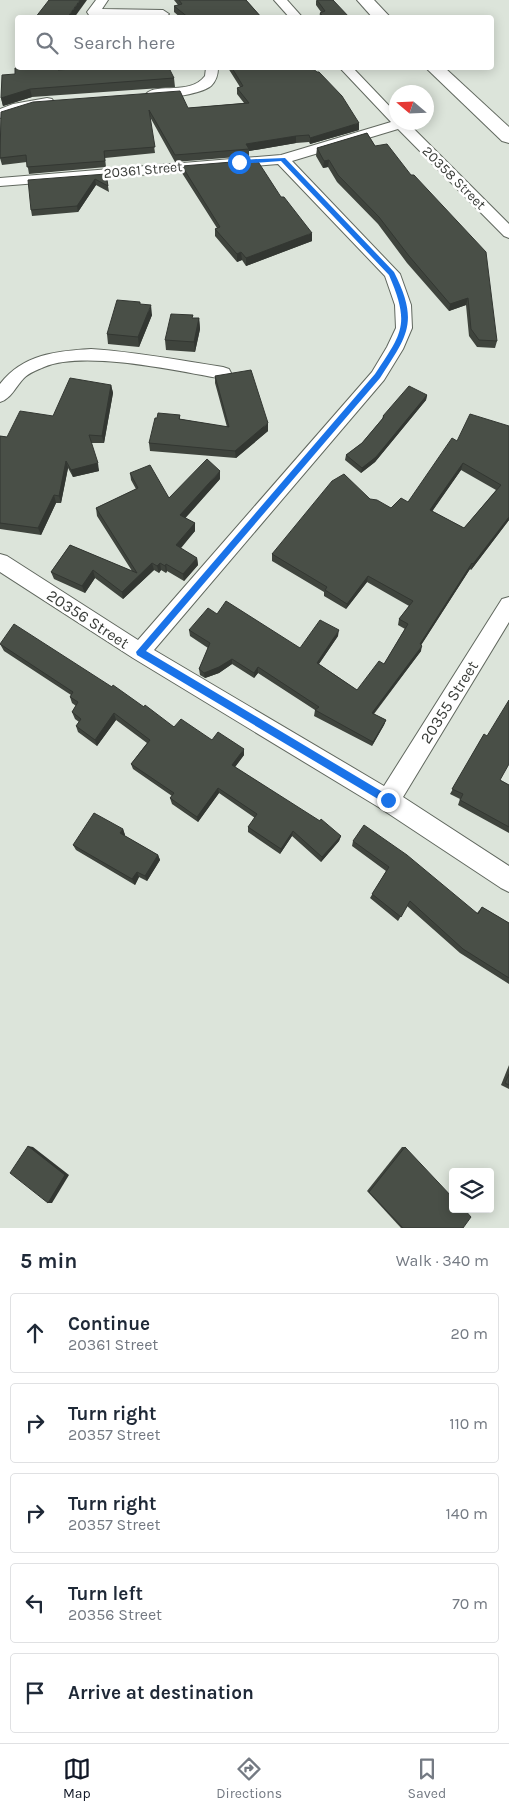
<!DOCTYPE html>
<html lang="en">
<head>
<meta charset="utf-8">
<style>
	:root { --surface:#fff; --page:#f2f2f3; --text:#1f2937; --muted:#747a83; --line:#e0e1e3; --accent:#111827 }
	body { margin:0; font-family:Karla,sans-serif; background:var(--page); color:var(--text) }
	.controls { position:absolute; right:15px; bottom:15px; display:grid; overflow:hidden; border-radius:5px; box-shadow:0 2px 12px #0003 }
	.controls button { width:45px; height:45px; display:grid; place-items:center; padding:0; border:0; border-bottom:1px solid var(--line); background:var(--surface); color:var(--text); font:25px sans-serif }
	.compass { position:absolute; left:389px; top:85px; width:45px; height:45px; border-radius:50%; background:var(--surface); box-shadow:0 2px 12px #0003; rotate:289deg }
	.stop { position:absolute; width:15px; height:15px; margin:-11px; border:4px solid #1a73e8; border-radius:50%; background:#fff }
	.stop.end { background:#1a73e8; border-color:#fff; box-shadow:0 1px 5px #0008 }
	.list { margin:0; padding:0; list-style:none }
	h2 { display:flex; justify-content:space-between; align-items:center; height:65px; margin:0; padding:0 20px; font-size:21px }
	h2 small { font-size:16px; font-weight:400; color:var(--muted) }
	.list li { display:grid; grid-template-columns:32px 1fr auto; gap:15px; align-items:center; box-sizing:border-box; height:80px; margin:0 10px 10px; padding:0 10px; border:1px solid var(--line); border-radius:5px }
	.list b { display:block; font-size:19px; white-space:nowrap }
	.list p { margin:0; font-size:16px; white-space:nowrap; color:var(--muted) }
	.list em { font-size:16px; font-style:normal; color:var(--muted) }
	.icon { flex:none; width:28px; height:28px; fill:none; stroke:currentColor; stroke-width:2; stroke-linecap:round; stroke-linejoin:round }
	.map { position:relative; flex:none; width:509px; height:1228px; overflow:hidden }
	.search { position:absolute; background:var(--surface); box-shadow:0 2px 12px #0003; left:15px; right:15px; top:15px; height:55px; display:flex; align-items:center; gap:12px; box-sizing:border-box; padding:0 18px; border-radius:5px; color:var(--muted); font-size:19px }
	.sheet { height:515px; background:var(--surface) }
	nav { display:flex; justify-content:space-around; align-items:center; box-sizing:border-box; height:70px; border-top:1px solid var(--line); background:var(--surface); font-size:14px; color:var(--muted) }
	nav a { display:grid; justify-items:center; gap:2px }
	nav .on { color:var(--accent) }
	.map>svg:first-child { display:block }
</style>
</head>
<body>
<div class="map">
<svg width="509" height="1228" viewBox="0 0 509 1228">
	<rect width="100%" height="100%" fill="#dce4da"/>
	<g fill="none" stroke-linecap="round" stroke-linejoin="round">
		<defs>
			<g id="street">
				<path d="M96,0H108L102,9L163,10L169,14L164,18L89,15L87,12Z"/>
				<path d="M274,0H287L303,18H290Z"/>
				<path d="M206,68H218C218,75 216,81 211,86C201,94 154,103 146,94C157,82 190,96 205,76Z"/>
				<path d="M340,68H353L396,113V122H407L509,224V238L504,236L398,129L292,161L400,274L411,305L412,328L403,349L384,380L154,650L384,786L502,599L509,597V622L403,797L509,866V892L501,888L380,808L133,658L0,572V554L7,556L138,640L372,372L387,347L396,328L395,305L385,276L278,164L0,186V178L281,155L391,122Z"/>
				<path d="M47,98L52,99L54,102L52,105L17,111L0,118V109L13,104Z"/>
				<path d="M91,349C136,352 179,360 223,367L229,369L231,373L229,377L223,379C178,371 85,350 44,367C37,370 29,373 24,378C16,386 11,399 0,402V384C23,354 57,351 91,349Z"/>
			</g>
			<g id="secondary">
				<path d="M357,0H374L391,18H373Z"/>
				<path d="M426,68H445L509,127V143L502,141Z"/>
			</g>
		</defs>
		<use href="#street" stroke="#61685f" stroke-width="2"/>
		<use href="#secondary" stroke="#61685f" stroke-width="2"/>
		<use href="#street" fill="#fff" fill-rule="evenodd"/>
		<use href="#secondary" fill="#fff" fill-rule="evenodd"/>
	</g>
	<g fill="#3f443d" fill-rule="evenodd">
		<path d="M174,0H246L262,18H181L174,12V6L178,5Z"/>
		<path d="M316,0L350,18H319L320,13L321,12L316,5Z"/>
		<path d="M228,68H312L359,130L310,144L309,142L296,143L249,151V156L175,162L150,117L155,153L105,158L106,167L29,174L27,162L2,165L0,158L1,112L188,108L244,103L237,94V88L240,87Z"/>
		<path d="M58,70L174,78L175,87L32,97L3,106L1,98Z"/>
		<path d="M367,133L497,341L495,348L477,347L469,336L466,305L449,311L407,263L378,224L337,182L328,167L323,168L316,156L317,148Z"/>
		<path d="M182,166L281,197L312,241L246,266L242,260L237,262L215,236V229L217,228L182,173Z"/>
		<path d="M106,174L109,192L96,185L78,212L32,216L31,210Z"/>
		<path d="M140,302V304L152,315L139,347L108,344L107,334Z"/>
		<path d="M193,318H199L200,329L195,352L166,350L165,340Z"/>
		<path d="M215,376L268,431L236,458L150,451L149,443L180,415V419L227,427L215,383Z"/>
		<path d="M111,385L113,393L104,443H91L99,471L73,477L68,468L61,503H56L41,535L0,529V436L7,437L53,416Z"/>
		<path d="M427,395L426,400L375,462L361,473L345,460L346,455L362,443L382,419L383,416Z"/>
		<path d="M509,426V520L471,570L470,569L421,645V651L374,714L386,720L384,725L372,746L314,716L315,710L258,673L254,678L232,664L219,673L205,678L200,675L199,669L208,648L190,636L189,630L217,614L300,648L338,636L319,664L357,690L384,664L405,629L398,625L399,619L409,606L367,582L346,609L324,596V592L272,561V554L370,499L391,508L408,502L457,441ZM461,470L496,490L464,528L432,511Z"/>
		<path d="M130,473L169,498L220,479L185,518L195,523V531L180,548L197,558L198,565L184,581L167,571L166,573L161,570L159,573L154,570L123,599L95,578L85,593L54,579L51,572L70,545L132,571L97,516L96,508L136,489L131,480Z"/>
		<path d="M0,644L112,687L174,727L212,740L244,755L235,767L341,836L339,841L321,862L292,836L280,854L248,832V827L255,818L219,793L198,822L172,804L170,798L172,796L133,769L131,764L147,743L116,720L97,746L78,732L76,726L79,722L75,719L72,712L76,706L72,703L70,697L71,695L4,651Z"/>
		<path d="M484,734L500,780L509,785V833L458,805L460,799L450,794Z"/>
		<path d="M123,829L125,835V836L158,855L160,860L147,881L139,877L135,885L76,850L73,845Z"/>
		<path d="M353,841L477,913L482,907L509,923V984L460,953L407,906L398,921L370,898L386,871L352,846Z"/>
		<path d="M509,1065V1089L501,1085Z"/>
		<path d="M402,1147H405L463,1228H401L367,1191Z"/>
	</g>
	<g fill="#333732">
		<path d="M80,0H87L74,18H67Z"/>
		<path d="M30,89L32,97L3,106L1,98Z"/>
		<path d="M359,123V130L310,144V138Z"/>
		<path d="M296,136V143L249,151V149L246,144Z"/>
		<path d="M329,160L328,167L323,168L324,161Z"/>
		<path d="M95,179L96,185L78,212L77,206Z"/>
		<path d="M312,233V241L246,266V258Z"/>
		<path d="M241,252L242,260L237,262V254Z"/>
		<path d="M468,298L466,305L449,311L450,304Z"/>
		<path d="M151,305L152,315L139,347L138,337Z"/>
		<path d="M199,318L200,329L195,352L194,342Z"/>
		<path d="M111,385L113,393L104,443L102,436Z"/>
		<path d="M427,395L426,400L375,462L361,473L362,468Z"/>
		<path d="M268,423V431L236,458L235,451Z"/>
		<path d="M66,461L68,468L61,503L59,496Z"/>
		<path d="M98,463L99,471L73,477L71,470Z"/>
		<path d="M463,463L461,470L429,516L430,510Z"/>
		<path d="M220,471V479L181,523L180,515Z"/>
		<path d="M54,495L56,503L41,535L38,528Z"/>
		<path d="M509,517V520L471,570L473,564Z"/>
		<path d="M195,523V531L177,553L176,545Z"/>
		<path d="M197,558L198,565L184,581L183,574Z"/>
		<path d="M152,563L154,570L123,599L122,592Z"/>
		<path d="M160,563L161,570L159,573L157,566Z"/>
		<path d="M472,563L470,569L418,650L420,644Z"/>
		<path d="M166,564L167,571L166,573L165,566Z"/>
		<path d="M93,570L95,578L85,593L82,586Z"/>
		<path d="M368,576L367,582L346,609L347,604Z"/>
		<path d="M339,630L338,636L316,668L317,663Z"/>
		<path d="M422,646L421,651L370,718L372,713Z"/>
		<path d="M232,659V664L219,673L205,678L204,673Z"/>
		<path d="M258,667V673L254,678V673Z"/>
		<path d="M114,713L116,720L97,746L95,740Z"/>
		<path d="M386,720L384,725L372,746L373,742Z"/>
		<path d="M244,749V755L232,771V765Z"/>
		<path d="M218,788L219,793L198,822L197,817Z"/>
		<path d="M123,829L125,835L123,839L120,833Z"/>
		<path d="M293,831L292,836L280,854L281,849Z"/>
		<path d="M341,836L339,841L321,862L322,857Z"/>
		<path d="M158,855L160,860L147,881L145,876Z"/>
		<path d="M137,872L139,877L135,885L132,879Z"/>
		<path d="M28,1146L33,1147L69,1175L52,1203H48Z"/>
	</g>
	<g fill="#494f47" stroke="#333732" fill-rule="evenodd">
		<path d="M49,0H80L67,18H35Z"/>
		<path d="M179,0H246L262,18H189L174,6L182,4Z"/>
		<path d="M317,0H333L350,18H324L320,13L325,11Z"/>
		<path d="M15,68H58V70L85,68H169L174,78L30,89L1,98L2,75L15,74Z"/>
		<path d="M232,68H312L317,72H319L342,96L359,123L310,138L309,135L296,136L246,144L249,149L175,155L149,110L155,147L104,151L105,161L27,167L26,155L0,158L1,112L33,102L180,91L188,108L249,103L237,88L243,86Z"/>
		<path d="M367,133L375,146L387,144L411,175H414L486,252L497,341L479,340L471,329L468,298L450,304L409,256L379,217L338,175L329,160L324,161L317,148Z"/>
		<path d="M257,160L281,197H284L312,233L246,258L241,252L237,254L215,229L220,227L182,166Z"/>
		<path d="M106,174L108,186L95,179L77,206L31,210L28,180Z"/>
		<path d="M117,300L140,302V304L151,305L138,337L107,334Z"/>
		<path d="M171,314L193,315L192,318H199L194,342L165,340Z"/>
		<path d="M251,370L268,423L235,451L149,443L155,418H157L158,413L180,415L179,419L229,427L215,376Z"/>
		<path d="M70,378L111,385L102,436L89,435L98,463L71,470L66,461L59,496L54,495L38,528L0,523V436L7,437L20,411L53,416Z"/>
		<path d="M409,386L427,395L376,457L362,468L346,455L362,443L384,417L383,416Z"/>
		<path d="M470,414L509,426V517L473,564L472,563L420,644L422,646L372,713L386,720L373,742L315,710L319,707L258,667L254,673L232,659L219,667L204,673L199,669L210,643L189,630L208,608L217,614L226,601L300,648L320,620L339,630L317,663L357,690L379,661L384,664L408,624L399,619L413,601L368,576L347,604L325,590L327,587L272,554L332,481L344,474L370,499L377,500L391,508L401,498L408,502L452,438L457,441ZM463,463L501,485L464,528L430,510Z"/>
		<path d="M207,459L220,471L180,515L195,523L176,545L197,558L183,574L166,564L165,566L160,563L157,566L152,563L122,592L93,570L82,586L51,572L70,545L137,573L96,508L138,488L130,473L150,465L169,498Z"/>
		<path d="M14,624L112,687L113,685L144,707L145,705L174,727L181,719L212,740L218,732L244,749L232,765L320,821L321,819L341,836L322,857L293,831L281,849L248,827L257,814L218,788L197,817L170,798L174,793L131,764L150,740L114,713L95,740L76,726L81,719L72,712L78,702L70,697L73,692L0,644Z"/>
		<path d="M509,700V764L500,780L509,785V827L460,800L463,794L452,789L484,734L487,736Z"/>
		<path d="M94,813L123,829L120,833L158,855L145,876L137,872L132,879L73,845Z"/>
		<path d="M364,825L407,855L478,914L482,907L509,923V978L463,949L410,901L401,917L372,894L389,867L353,841Z"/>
		<path d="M509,1074V1085L505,1083Z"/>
		<path d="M28,1146L65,1175L48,1203L10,1173Z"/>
		<path d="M405,1147L453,1198V1209H464L471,1217L463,1228H403L369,1192Z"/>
	</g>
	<path fill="#1a73e8" d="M285,158L394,272C419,322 408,335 380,378L146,651L391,797L393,800L388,805L137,655L136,652L375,374C403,332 410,324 389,275L281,161L239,164L236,162L239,160Z"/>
	<g text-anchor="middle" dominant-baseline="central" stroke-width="5" stroke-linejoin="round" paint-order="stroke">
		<g font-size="14" fill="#393c38" stroke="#fff">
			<text transform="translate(143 170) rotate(-5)">20361 Street</text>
			<text transform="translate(454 178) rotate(45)">20358 Street</text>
		</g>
		<g font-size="16" fill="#393c38" stroke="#fff">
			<text transform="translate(88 619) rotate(33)">20356 Street</text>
			<text transform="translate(449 702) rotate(-58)">20355 Street</text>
		</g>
	</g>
</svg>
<div class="controls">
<button><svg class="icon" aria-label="layers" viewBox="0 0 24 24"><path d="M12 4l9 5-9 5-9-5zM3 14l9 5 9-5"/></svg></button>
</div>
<svg class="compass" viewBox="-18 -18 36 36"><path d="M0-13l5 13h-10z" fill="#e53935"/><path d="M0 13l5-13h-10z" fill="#747a83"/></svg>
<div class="stop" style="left:239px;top:162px"></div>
<div class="stop end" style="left:388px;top:800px"></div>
<div class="search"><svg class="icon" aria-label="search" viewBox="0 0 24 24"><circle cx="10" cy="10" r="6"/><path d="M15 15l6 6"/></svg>Search here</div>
</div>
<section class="sheet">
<h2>5 min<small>Walk · 340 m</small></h2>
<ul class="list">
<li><svg class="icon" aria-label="ahead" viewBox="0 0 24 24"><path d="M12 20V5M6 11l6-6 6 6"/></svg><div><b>Continue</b><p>20361 Street</p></div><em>20 m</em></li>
<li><svg class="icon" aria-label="right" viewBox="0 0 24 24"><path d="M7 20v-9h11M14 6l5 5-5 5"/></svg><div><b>Turn right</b><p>20357 Street</p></div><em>110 m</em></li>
<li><svg class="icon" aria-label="right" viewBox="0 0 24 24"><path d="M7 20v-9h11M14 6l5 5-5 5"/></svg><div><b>Turn right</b><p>20357 Street</p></div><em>140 m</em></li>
<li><svg class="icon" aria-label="left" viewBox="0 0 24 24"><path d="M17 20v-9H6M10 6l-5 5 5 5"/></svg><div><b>Turn left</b><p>20356 Street</p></div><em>70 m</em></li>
<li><svg class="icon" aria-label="arrive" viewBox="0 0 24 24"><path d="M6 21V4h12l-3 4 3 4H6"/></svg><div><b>Arrive at destination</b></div></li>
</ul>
</section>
<nav>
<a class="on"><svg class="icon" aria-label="map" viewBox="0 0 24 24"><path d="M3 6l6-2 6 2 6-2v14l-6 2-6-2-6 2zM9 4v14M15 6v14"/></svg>Map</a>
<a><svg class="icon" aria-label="directions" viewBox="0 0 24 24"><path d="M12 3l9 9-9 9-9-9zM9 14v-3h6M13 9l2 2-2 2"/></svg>Directions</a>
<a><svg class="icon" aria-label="saved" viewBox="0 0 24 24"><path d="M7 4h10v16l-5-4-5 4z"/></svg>Saved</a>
</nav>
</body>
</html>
